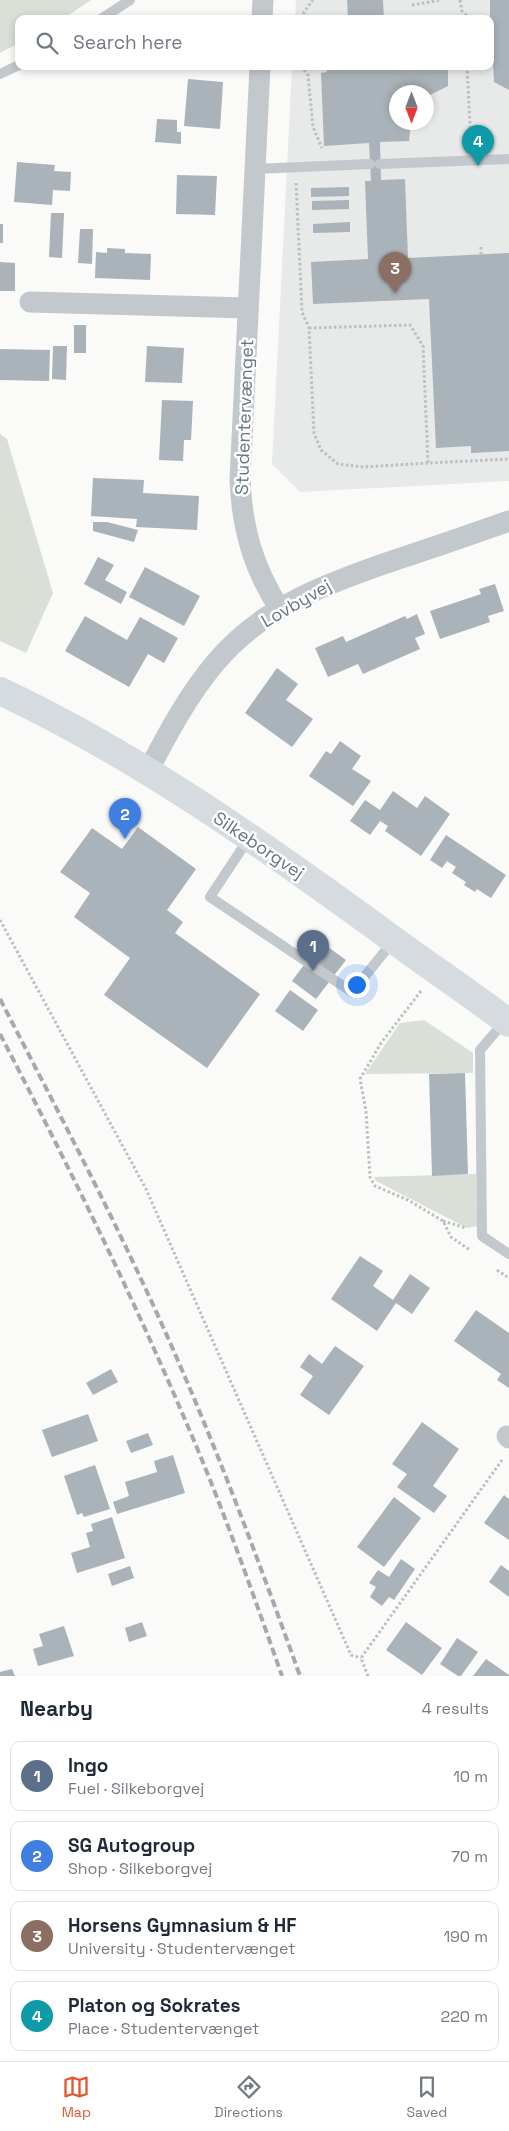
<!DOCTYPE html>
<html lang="en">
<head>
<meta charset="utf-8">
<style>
	:root { --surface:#fff; --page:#f6f6f7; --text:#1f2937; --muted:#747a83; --line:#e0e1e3; --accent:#e4572e }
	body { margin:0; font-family:"Space Grotesk",sans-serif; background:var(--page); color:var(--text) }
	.compass { position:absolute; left:389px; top:85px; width:45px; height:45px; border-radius:50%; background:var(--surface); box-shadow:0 2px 8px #0003; rotate:180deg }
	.you { position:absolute; left:356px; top:984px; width:18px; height:18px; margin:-12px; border:4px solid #fff; border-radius:50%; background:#1a73e8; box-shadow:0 0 0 8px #1a73e833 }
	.badge { display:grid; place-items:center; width:32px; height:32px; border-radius:50%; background:var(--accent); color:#fff; font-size:16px; font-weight:700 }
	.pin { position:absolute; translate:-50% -41px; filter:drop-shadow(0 1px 2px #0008) }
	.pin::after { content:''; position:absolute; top:26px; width:18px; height:15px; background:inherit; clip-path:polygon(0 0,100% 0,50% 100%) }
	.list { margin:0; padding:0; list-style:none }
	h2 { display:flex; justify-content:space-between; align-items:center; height:65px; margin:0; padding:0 20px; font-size:21px }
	h2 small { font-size:16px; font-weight:400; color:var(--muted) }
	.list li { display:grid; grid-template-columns:32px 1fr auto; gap:15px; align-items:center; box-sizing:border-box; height:70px; margin:0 10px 10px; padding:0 10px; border:1px solid var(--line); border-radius:10px }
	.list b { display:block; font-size:19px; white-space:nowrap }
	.list p { margin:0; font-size:16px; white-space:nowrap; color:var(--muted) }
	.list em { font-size:16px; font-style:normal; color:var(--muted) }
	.icon { flex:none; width:28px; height:28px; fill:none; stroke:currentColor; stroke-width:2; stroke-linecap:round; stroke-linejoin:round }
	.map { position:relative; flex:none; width:509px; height:1676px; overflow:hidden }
	.search { position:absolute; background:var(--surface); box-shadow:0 2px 8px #0003; left:15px; right:15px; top:15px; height:55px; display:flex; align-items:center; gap:12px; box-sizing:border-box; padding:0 18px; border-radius:10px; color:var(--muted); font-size:19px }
	.sheet { height:385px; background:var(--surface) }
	nav { display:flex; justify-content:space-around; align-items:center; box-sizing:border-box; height:70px; border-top:1px solid var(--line); background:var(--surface); font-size:14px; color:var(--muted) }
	nav a { display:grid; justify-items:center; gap:2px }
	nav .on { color:var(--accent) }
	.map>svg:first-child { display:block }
</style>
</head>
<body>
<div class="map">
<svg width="509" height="1676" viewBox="0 0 509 1676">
	<rect width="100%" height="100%" fill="#fafaf8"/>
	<path fill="#e8e9e9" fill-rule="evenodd" d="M296,0H509V481L300,492L272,464L292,66H490V19H295ZM396,92H426V122H396Z"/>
	<g fill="#dadfd7">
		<path d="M0,0H91L63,19H19V43L0,53Z"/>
		<path d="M0,434L7,439L53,593L26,653L0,641Z"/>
		<path d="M424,1020L473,1053V1073L365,1074L400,1023Z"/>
		<path d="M476,1174L477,1226L467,1228L376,1181L374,1177Z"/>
	</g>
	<g fill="#aab3b9">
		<path d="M347,0H383L384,19H348Z"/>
		<path d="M490,0H509V90L494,82L492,43H490Z"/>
		<path d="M326,66H448V86L426,97V92H396V122H411L409,141L380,142L381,180L405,179L408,258L509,253V451L471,453V446L436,448L429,299L313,304L311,262L368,259L365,181H371L369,143L324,146L321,73L327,72Z"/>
		<path d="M188,79L223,82L220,129L184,126Z"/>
		<path d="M157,119L177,120V132H181V144L155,142Z"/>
		<path d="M17,162L55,165L54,171L71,172L70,191L53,190L52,205L14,202Z"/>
		<path d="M177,175L217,176L215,215L176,214Z"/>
		<path d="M349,187V196L311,197V188Z"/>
		<path d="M349,200V209L312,210V201Z"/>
		<path d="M51,213H64L62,258L49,257Z"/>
		<path d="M350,222V232L313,233V224Z"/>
		<rect x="0" y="224" width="3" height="19"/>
		<path d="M80,229H93L92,264L78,263Z"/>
		<path d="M107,248L125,249V253L151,254L150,280L95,278L96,252L107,253Z"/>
		<path d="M0,262L15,263V291H0Z"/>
		<rect x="74" y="325" width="12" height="28"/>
		<path d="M53,346H67L66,380L52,379Z"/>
		<path d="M147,346L184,348L182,383L145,382Z"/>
		<path d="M0,349L50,350L49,381L0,380Z"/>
		<path d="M162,400L193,401L191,440H184L183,461L159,460Z"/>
		<path d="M93,478L144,480L143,493L199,496L197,530L136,527L137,519L91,516Z"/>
		<path d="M93,522H107L138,530L134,542L93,531Z"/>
		<path d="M98,557L114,565L105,580L127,592L121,604L84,584Z"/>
		<path d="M145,567L200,596L184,626L129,597Z"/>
		<path d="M495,584L504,611L488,616L490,622L440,639L430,611L481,594L479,589Z"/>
		<path d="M417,614L425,634L415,638L420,649L363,674L358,664L328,677L315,648L343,636L346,642L405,616L407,619Z"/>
		<path d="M85,616L127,640L140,617L178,638L164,663L148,654L129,687L65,651Z"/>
		<path d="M277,668L298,684L286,700L313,719L292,747L245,713Z"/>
		<path d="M340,741L361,756L352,769L371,781L353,806L309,776L326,751L331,754Z"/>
		<path d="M393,791L417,808L425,796L450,814L421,856L385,831L388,826L380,821L370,835L350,821L365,800L380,810Z"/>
		<path d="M138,827L196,869L167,910L183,922L175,933L260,994L207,1068L104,995L130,958L74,917L90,893L60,872L92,828L122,849Z"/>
		<path d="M446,835L506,875L491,898L477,889L475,892L464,885L466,882L452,873L456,867L447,861L442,868L430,860Z"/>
		<path d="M321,942L346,960L316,999L292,981Z"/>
		<path d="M290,990L318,1010L303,1031L275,1011Z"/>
		<path d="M465,1073L468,1174L432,1176L429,1074Z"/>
		<path d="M360,1256L383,1271L373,1286L393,1300L410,1274L430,1288L412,1314L396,1303L377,1331L331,1299Z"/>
		<path d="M476,1310L509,1333V1388L497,1380L501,1374L454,1341Z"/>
		<path d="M335,1346L364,1366L329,1415L300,1395L313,1376L300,1367L309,1354L322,1364Z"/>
		<path d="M111,1369L118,1382L93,1395L86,1383Z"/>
		<path d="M88,1414L98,1441L52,1457L42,1430Z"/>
		<path d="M422,1422L459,1449L433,1486L447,1496L434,1513L397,1487L407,1474L392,1464Z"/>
		<path d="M148,1433L153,1445L131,1453L126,1441Z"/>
		<path d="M173,1455L185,1493L117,1514L113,1502L129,1496L125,1482L157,1472L154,1461Z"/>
		<path d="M95,1465L110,1509L84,1517L82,1513L77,1515L64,1476Z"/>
		<path d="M504,1495L509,1499V1540L484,1523Z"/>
		<path d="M394,1497L421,1518L384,1567L357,1547Z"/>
		<path d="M112,1517L125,1558L77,1573L71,1553L90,1547L86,1533L93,1531L91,1524Z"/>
		<path d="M401,1559L415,1569L394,1600L389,1597L382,1606L370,1597L376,1587L369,1583L378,1570L389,1577Z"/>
		<path d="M501,1565L509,1571V1597L489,1582Z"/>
		<path d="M130,1566L134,1578L112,1586L108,1574Z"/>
		<path d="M142,1622L147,1636L129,1642L125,1628Z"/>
		<path d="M406,1622L442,1648L422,1675L386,1650Z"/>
		<path d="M64,1626L74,1656L38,1666L33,1649L43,1646L39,1634Z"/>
		<path d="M457,1638L478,1652L461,1676H458L440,1664Z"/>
		<path d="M486,1659L509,1675V1676H473Z"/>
		<path d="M12,1669L15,1676H0V1672Z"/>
	</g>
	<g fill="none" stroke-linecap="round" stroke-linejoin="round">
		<g stroke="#bbbfc2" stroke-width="3" stroke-dasharray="2.5 2.5" stroke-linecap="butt">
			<path d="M460,0L462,11L470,19"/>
			<path d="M412,5L441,0"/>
			<path d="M303,19L304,12L313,0"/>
			<path d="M301,66L308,75L313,127L322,148"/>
			<path d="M467,66L471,143"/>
			<path d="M296,183L302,312L309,328L314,433L321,450L338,464L363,467L428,463"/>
			<path d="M481,247V255"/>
			<path d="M309,328L410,325L423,346L428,463L509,459"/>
			<path d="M0,920L146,1189L351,1655L361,1658"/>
			<path d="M421,991L381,1043L360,1079L366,1111L370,1177L375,1186L408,1200L443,1221L451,1237L470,1250"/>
			<path d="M443,1221L466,1228"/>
			<path d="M497,1270L509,1278"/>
			<path d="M368,1676L361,1658L502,1460"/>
		</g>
		<g stroke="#c3c8cc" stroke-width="10">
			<path d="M101,19L130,0"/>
			<path d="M0,74L19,65"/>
			<path d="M380,164L509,159"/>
			<path d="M255,169L370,164"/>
			<path d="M249,838L210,897L352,992L394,940"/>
			<path d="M505,1021L480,1050L482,1236L509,1254"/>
		</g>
		<g stroke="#c3c8cc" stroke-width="21">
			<path d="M262,19L263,0"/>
			<path d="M260,66L240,480C242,528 253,567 279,608"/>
			<path d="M30,302L248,308"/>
			<path d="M148,771C168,733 188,695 216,662C263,606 330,582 398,559C435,547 472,534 509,521"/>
			<path d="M507,1436L509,1438"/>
		</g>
		<path stroke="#d6dbdf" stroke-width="28" d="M0,691C136,755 259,842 380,930C423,962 467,991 509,1023"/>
		<g stroke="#a2aab0" stroke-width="4" stroke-dasharray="8 4" stroke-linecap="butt">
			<path d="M0,999C48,1092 97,1185 141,1279C202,1408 252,1542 300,1676"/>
			<path d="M0,1034C66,1161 130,1290 186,1422C222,1505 252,1591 282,1676"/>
		</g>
	</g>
	<g text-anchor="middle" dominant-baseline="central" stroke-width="5" stroke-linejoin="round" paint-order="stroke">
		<g font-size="18" fill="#657683" stroke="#fff">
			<text transform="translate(244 417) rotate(-88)">Studentervænget</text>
			<text transform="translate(296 603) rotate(-30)">Lovbyvej</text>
			<text transform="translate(259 845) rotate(34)">Silkeborgvej</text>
		</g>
	</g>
</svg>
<svg class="compass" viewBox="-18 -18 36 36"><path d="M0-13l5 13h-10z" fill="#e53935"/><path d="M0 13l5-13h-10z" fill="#747a83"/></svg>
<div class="you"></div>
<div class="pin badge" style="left:313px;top:971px;background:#5c6f8a">1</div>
<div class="pin badge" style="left:125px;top:839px;background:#3f7fe0">2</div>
<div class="pin badge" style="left:395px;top:293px;background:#8d6e63">3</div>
<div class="pin badge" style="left:478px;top:166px;background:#0f9aa8">4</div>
<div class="search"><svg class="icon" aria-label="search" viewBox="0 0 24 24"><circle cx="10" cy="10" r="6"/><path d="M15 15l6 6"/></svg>Search here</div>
</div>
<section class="sheet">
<h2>Nearby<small>4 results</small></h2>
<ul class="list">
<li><span class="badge" style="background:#5c6f8a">1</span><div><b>Ingo</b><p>Fuel · Silkeborgvej</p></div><em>10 m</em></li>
<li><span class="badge" style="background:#3f7fe0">2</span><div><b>SG Autogroup</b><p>Shop · Silkeborgvej</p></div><em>70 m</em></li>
<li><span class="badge" style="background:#8d6e63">3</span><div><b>Horsens Gymnasium &amp; HF</b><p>University · Studentervænget</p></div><em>190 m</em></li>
<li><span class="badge" style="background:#0f9aa8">4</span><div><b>Platon og Sokrates</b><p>Place · Studentervænget</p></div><em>220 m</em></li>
</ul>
</section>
<nav>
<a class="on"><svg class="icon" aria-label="map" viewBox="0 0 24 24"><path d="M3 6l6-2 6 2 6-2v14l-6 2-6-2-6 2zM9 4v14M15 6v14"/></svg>Map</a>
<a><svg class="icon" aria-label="directions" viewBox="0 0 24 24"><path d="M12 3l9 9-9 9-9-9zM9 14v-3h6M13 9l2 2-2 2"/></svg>Directions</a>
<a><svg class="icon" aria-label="saved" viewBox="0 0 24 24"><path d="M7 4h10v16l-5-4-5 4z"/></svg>Saved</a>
</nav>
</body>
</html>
